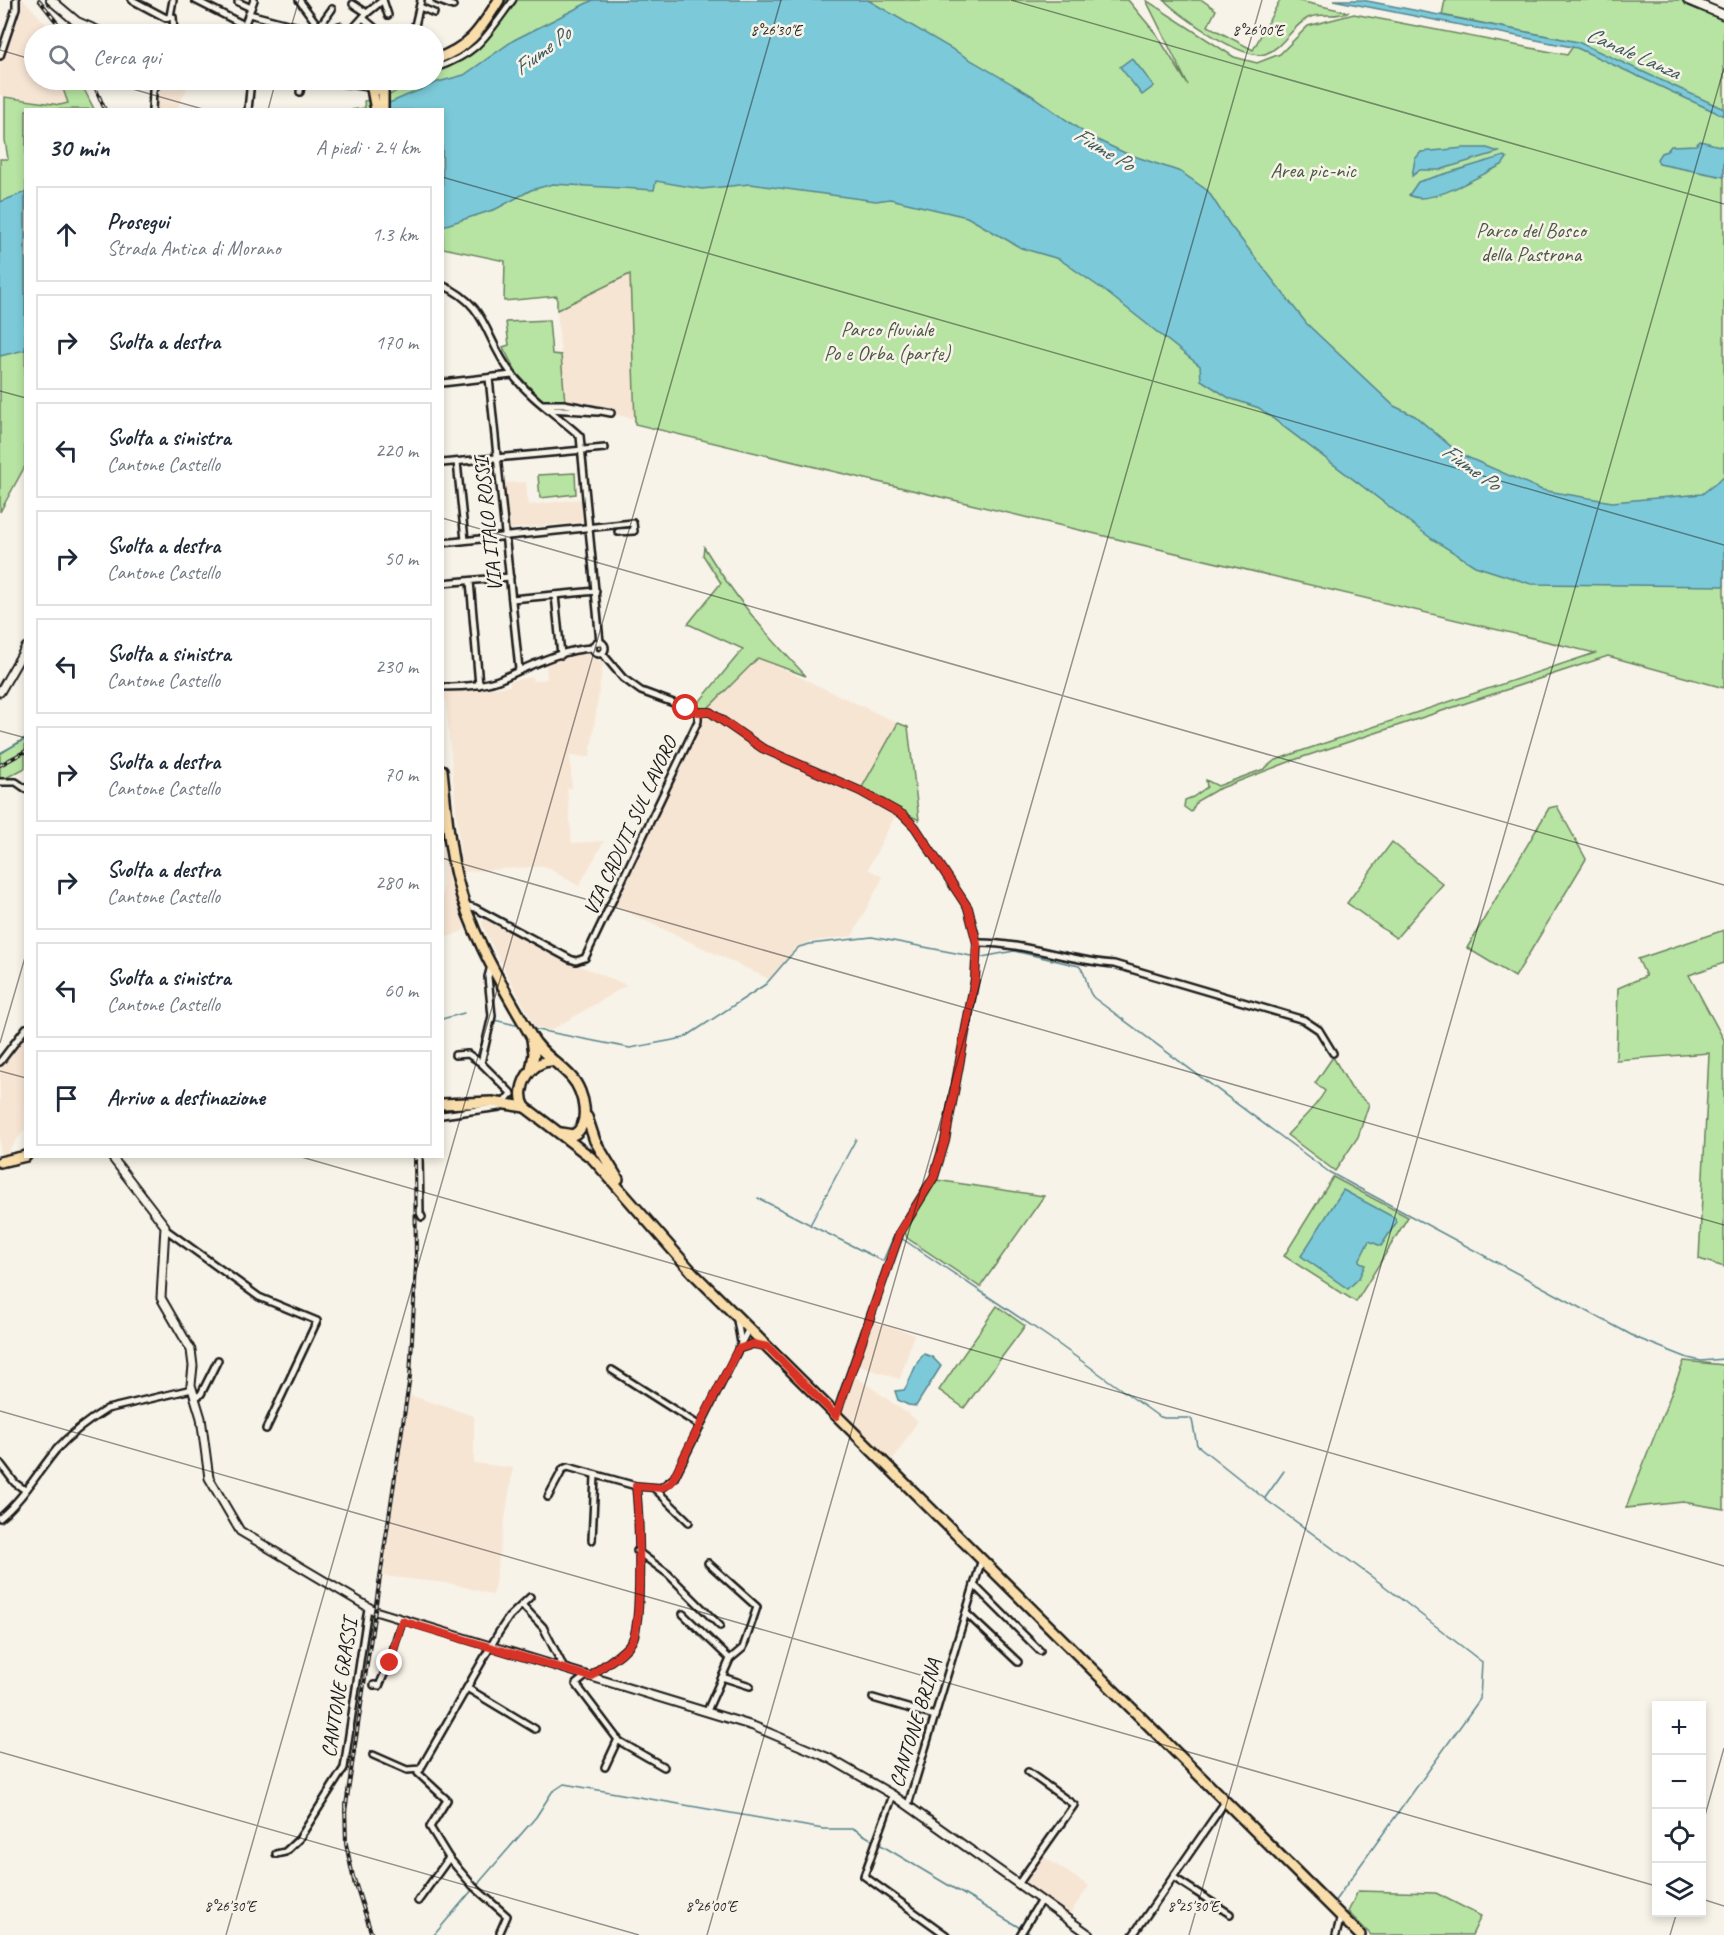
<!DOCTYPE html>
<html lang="it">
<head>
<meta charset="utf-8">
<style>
	:root { --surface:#fff; --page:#f6f6f7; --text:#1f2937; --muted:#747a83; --line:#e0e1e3 }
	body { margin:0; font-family:Caveat,sans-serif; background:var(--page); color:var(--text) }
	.controls { position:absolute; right:18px; bottom:18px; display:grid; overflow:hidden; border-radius:0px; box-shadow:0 3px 9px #0003 }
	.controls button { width:54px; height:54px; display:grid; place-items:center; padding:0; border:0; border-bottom:2px solid var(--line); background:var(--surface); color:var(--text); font:30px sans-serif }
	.stop { position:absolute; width:18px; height:18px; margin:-14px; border:4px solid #d93025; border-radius:50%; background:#fff }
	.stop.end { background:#d93025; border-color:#fff; box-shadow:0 2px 6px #0008 }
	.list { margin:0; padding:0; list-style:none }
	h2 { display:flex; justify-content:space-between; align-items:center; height:78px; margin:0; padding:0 24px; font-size:26px }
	h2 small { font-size:20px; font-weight:400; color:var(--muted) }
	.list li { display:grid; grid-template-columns:39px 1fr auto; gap:18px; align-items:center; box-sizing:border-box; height:96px; margin:0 12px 12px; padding:0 12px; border:2px solid var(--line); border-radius:0px }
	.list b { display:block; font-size:22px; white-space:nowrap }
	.list p { margin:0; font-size:20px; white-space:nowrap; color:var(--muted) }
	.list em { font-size:20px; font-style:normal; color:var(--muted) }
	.icon { flex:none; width:33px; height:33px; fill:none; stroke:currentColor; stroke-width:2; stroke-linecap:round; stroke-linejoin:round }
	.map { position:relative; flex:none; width:1724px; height:1935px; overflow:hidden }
	.search { position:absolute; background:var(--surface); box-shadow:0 3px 9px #0003; left:24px; top:24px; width:420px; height:66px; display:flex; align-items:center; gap:15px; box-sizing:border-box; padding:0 21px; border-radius:33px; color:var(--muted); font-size:22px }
	.panel { position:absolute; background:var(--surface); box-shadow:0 3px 9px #0003; left:24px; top:108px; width:420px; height:1050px; border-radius:0px }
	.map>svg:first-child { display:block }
</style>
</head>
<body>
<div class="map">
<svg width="1724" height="1935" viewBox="0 0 1724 1935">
	<rect width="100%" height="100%" fill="#f7f3e8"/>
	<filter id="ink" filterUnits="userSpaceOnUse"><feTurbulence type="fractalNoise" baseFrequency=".0167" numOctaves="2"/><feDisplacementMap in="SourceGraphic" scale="12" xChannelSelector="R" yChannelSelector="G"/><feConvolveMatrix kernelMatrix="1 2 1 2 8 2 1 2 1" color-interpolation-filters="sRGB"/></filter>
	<g filter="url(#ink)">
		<g fill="#f7e5d4">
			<path d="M21,0H24L55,34H34V80H79L63,89L68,103L60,105L0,95V63Z"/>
			<path d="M164,80H191L177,109H157L156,100Z"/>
			<path d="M630,273L635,419L565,403L557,310Z"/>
			<path d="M526,482L528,505L581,499L583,522L508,529L504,483Z"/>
			<path d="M577,652L593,656L603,662L590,757L570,756L572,788H567L572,843L604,841L579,886L544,866L462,872L445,693L510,686V681L532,677L533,681L547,679L546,665Z"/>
			<path d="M759,658L898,723L860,790L898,810L868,869L883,877L852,936L809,942L796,948L769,979L614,906L706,710Z"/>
			<path d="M442,817L446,852L465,930L443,939Z"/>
			<path d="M490,918L506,924L548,953L627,985L550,1031L535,1027L488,938L481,921Z"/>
			<path d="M25,1034V1129L6,1154L0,1155V1068Z"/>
			<path d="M870,1321L914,1334L900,1379L856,1365Z"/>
			<path d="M852,1374L918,1421L890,1464L839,1415Z"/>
			<path d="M409,1395L474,1416V1463L513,1468L493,1595L454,1584L383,1576Z"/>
			<path d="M1041,1855L1089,1886L1069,1915L1023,1882Z"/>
		</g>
		<g fill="#b7e4a2" stroke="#6a805f" stroke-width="1.5">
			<path d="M504,0H1128L1157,35L1188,85L1146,0L1234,57L1257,63L1280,54L1308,26L1354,14L1567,55L1576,42L1442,15L1445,0H1684L1724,15V688L1608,656L1294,760L1216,790L1197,801L1191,812L1184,807L1185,800L1193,797L1207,787L1206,780L1218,786L1264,769L1274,761L1295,753L1595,653L635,424L630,274L557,310V296L504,301L505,261L443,248L442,110H351L365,108L364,101L388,96L414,80H434V63L469,48Z"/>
			<path d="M1164,0H1202L1216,10L1208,26L1253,50L1280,0H1295L1348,12C1338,18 1320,12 1308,18C1291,27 1283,48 1265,54C1243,61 1180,16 1164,0Z"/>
			<path d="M80,81L94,109L26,110L25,466L0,512V159H8L5,140V97L60,105L68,103L63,89Z"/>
			<path d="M549,320L552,354L561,355L565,403L543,402L516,372L503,347L509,345L506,322Z"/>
			<path d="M575,473L576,494L540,498L538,475Z"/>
			<path d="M704,547C735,598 765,633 806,676L758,658L706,710L693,704L700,701L743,649L688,624L721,583L703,555Z"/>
			<path d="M898,723L908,727L919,820L860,791Z"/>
			<path d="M25,738V768L0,781V754Z"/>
			<path d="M1557,806L1586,859L1515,977L1467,948L1549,808Z"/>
			<path d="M1392,842L1443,884L1396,938L1347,903Z"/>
			<path d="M1724,930V963L1689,975L1724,1040V1267L1699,1259L1709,1053L1616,1060L1618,988L1646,976L1638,959Z"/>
			<path d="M1333,1057L1351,1088L1369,1104L1358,1137L1335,1171L1287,1135C1300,1120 1315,1109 1325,1091L1315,1083Z"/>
			<path d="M1333,1177L1408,1217L1356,1302L1284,1256Z"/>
			<path d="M936,1180L1044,1196L980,1287L907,1238L905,1232Z"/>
			<path d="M997,1306L1025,1326L964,1408L939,1390Z"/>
			<path d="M1684,1361L1724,1365V1509L1683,1502L1626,1508Z"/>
			<path d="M1358,1891L1436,1893L1481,1916L1472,1935H1371L1348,1912Z"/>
		</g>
		<g fill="#7ccad9" stroke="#56848d" stroke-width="1.5">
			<path d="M593,0H868L1031,95L1089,136L1125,153L1181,172L1208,191L1230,225L1307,324L1394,406L1415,416L1460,454L1542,490L1612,502L1702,494L1724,477V586L1531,584L1475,566L1432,539L1259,408L1229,398L1201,380L1200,366L1105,291L1059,259L1021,248L967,217L890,199L876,201L750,184L702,189L656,181L654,190L553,184L531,190L496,209L443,226L442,110H373L438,82L464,75L514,40Z"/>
			<path d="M1333,0H1362L1578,42L1724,109V116L1577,48Z"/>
			<path d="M1132,58L1154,86L1142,95L1120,67Z"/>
			<path d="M1700,141L1724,147V177L1659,164L1657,159L1661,153L1667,151L1671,146L1696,145Z"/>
			<path d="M1464,148H1487L1499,152L1439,170H1420L1412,176L1415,159L1421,152Z"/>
			<path d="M1504,156L1507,158L1502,165C1481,174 1429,208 1409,195L1418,182Z"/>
			<path d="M25,192V350L0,356V202Z"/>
			<path d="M1343,1190L1395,1218L1396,1223L1381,1246L1369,1241L1359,1261L1365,1265L1359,1278L1348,1289L1301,1256Z"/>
			<path d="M924,1354L932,1357L941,1366L916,1406L908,1405L898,1400L895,1391L904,1390C913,1378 913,1364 924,1354Z"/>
		</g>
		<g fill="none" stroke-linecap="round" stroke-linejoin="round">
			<g stroke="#56848d" stroke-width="1.5">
				<path d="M0,753L26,739"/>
				<path d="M982,957L1014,951L1079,966C1089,976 1085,990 1094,998L1329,1172L1637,1338L1688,1358L1701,1361L1724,1359"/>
				<path d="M442,1019L464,1013"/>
				<path d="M494,1020L520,1026"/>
				<path d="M533,1029L630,1048L684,1038L766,984L791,955L799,947L810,944L872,937L971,956"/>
				<path d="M856,1139L810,1225L883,1261L895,1233"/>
				<path d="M758,1198L809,1224"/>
				<path d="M901,1238L1047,1336L1158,1416L1164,1418H1189L1192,1420L1197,1445L1265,1499L1383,1585L1482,1662L1480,1699L1334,1902"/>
				<path d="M1265,1498L1284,1471"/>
				<path d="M476,1886L536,1817L552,1792L564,1784L823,1829H854L1022,1929"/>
				<path d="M1026,1931L1033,1935"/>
				<path d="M434,1935L473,1889"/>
			</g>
			<defs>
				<path id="pedestrian" d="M434,69C479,53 485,38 513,0"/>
				<g id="minor">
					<path d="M132,0L166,18L173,17L174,34"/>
					<path d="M195,0L244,25"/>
					<path d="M299,0L319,27L316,32"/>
					<path d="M383,0L388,15"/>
					<path d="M437,0L453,6"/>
					<path d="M238,2L251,8"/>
					<path d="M353,4L367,13"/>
					<path d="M420,7L434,13"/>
					<path d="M249,14L326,34"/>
					<path d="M170,16L173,0"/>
					<path d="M363,18L382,34"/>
					<path d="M319,27L332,9"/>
					<path d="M241,34L254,0"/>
					<path d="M275,34L278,22"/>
					<path d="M334,34L339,26"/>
					<path d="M348,34L367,13L383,0"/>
					<path d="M413,34L421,0"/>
					<path d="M0,56L16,8V0"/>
					<path d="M300,92L302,80"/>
					<path d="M152,110L153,91L159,80"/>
					<path d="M248,110L251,80"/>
					<path d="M442,285C489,305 484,339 512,374C530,398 558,416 580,436L600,642"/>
					<path d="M489,378L519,669"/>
					<path d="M442,383L512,375"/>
					<path d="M543,404H564L611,413"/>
					<path d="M549,409L598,412"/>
					<path d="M457,462L465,540"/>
					<path d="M442,463L605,448"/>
					<path d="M442,543L633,523L634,531L618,532"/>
					<path d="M470,581L479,685"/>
					<path d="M442,583L510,577"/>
					<path d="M555,595L561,655"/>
					<path d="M512,599L596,591"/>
					<circle cx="599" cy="648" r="6"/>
					<path d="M602,653L623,678L641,691L698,712H710L762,748L860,791L903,815L915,827L968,908L977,943L975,979L945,1141L934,1177L900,1232L836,1415"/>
					<path d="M442,687C461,687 486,686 503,678C530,666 562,649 593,648"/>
					<path d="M0,782H16L26,789"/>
					<path d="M465,905L475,908L570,959L576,961L585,958L698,721V712"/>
					<path d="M977,943C1023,942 1068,961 1114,964L1304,1020L1319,1030L1333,1053"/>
					<path d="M491,966L488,977L492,1016L481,1063L512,1094"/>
					<path d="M455,1055L468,1054L481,1063"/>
					<path d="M0,1062L26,1028"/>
					<path d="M442,1115L500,1107L509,1096"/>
					<path d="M419,1156L420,1213L422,1217"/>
					<path d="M165,1229L259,1297L317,1321L266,1429"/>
					<path d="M737,1320L741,1343"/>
					<path d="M738,1349L753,1344L766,1346"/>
					<path d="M612,1370L700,1426"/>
					<path d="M195,1398L201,1394L218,1360"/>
					<path d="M0,1463L15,1483L25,1490"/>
					<path d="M654,1488L689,1522"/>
					<path d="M548,1497L563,1469L568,1467L636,1486"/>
					<path d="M0,1518C23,1499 37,1473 56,1450C70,1434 89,1420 107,1409L192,1389"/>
					<path d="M592,1540L595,1476"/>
					<path d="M637,1551L668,1574L720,1626"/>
					<path d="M708,1563L757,1607L743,1648L730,1659"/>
					<path d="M974,1585L1040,1651"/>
					<path d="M522,1605L543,1627L562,1664L561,1668"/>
					<path d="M966,1613L1018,1662"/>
					<path d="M683,1614L730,1659L707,1711"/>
					<path d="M586,1676L576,1684L619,1741L664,1767"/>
					<path d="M591,1677C602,1664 622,1657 632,1641C643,1625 639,1512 636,1486L661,1488L674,1478L749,1328"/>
					<path d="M722,1677L750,1686"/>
					<path d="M374,1685L379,1686L389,1663L402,1621"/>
					<path d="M467,1688L535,1729"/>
					<path d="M873,1698L935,1716"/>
					<path d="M373,1755L407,1770L421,1769"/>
					<path d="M605,1767L618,1739"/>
					<path d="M893,1795L864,1876L946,1935"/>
					<path d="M908,1805L982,1559"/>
					<path d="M276,1854L285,1852L299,1839L344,1768L368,1608"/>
					<path d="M449,1858L473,1886L507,1916L500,1932"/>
					<path d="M1173,1877L1230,1914"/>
					<path d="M1019,1883L1074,1805L1028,1772"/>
					<path d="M418,1901L449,1858L430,1827L447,1800L418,1773L499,1632L509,1617L530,1597"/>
					<path d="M1020,1935L1041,1900"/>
					<path d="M1133,1935L1225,1802"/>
					<path d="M1336,1935L1341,1916"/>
				</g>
				<g id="tertiary">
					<path d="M0,692L26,647"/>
					<path d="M111,1156L165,1226L161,1298L191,1350L193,1366L191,1385L201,1418L209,1478L240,1531L375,1611L753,1726L829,1758L893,1795L1090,1935"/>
				</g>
				<g id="secondary">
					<path d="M51,0L77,22L105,34"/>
					<path d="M1688,0L1724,15"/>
					<path d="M327,80L369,86"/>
				</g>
				<g id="primary">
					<path d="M434,60C470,47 479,32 499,0"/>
					<path d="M369,80L371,87L376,90L383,88L385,80"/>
					<path d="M383,88V110"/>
					<path d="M372,89L376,110"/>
					<path d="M442,770C446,806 448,843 457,879C471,936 502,985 531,1036C541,1054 559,1063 572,1078C584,1091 592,1126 573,1135L561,1133"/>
					<path d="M553,1061C531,1059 514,1089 525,1107L593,1159L693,1273L1360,1935"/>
					<path d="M531,1070L534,1054L532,1039"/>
					<path d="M442,1104L492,1102L525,1107"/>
					<path d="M587,1117L595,1141L618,1179"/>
					<path d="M0,1162L26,1156"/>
				</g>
			</defs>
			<use href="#pedestrian" stroke="#1c1c1c" stroke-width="9"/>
			<use href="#minor" stroke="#1c1c1c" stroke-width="10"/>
			<use href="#tertiary" stroke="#1c1c1c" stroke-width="11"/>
			<use href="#secondary" stroke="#1c1c1c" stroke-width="12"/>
			<use href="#primary" stroke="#1c1c1c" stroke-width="14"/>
			<use href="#pedestrian" stroke="#f7f3e8" stroke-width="4.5"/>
			<use href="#minor" stroke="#f7f3e8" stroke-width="5"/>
			<use href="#tertiary" stroke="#f7f3e8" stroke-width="7"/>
			<use href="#secondary" stroke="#f7f3e8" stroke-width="8"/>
			<use href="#primary" stroke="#f9ddab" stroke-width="9"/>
			<defs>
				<g id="rail">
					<path d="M39,0L66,34"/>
					<path d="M92,80L105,110"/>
					<path d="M0,765L26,751"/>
					<path d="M345,1804L346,1844L355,1886"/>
					<path d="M345,1812L410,1376L416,1265L415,1156"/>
					<path d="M354,1879L372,1935"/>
				</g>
			</defs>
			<use href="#rail" stroke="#1c1c1c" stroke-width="4"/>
			<use href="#rail" stroke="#f7f3e8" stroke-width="1.5" stroke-dasharray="4.5" stroke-linecap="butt"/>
		</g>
	</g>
	<g fill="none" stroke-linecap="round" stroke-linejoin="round" filter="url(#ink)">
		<path stroke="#d93025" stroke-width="8" d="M390,1663L402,1621L591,1677C602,1664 622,1657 632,1641C643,1625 639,1511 636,1486L661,1488L671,1483L738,1349L753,1344L768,1347L836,1416L900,1232L934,1177L945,1141L975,979L977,944L968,908L915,827L903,815L860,791L762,748L710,712H698L686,708"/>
	</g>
	<path fill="none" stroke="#1c1c1c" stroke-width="1.5" stroke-opacity="0.45" d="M1011,0L1724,204M289,34L299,0M0,50L34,60M101,80L206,110M268,110L276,80M442,177L1724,545M0,391L26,398M442,518L1724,885M0,731L26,738M442,858L1724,1225M0,1043L26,954M0,1071L26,1078M298,1156L1724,1566M0,1411L1656,1886M0,1752L639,1935M1702,1826L1724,1748M1702,1899L1724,1906M226,1935L781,0M707,1935L1262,0M1189,1935L1724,68M1670,1935L1677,1912"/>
	<g text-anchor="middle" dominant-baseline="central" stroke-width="5" stroke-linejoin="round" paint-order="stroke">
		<g font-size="21" fill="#4a5844" stroke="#f7f3e8">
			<text x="1313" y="170">Area pic-nic</text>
			<text x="1531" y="230">Parco del Bosco<tspan x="1531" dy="24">della Pastrona</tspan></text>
			<text x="887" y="329">Parco fluviale<tspan x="887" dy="24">Po e Orba (parte)</tspan></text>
		</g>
		<g font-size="21" fill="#1c1c1c" stroke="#f7f3e8">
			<text transform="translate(488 525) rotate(-96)">VIA ITALO ROSSI</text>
			<text transform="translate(630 826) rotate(-65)">VIA CADUTI SUL LAVORO</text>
			<text transform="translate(339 1688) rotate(-81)">CANTONE GRASSI</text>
			<text transform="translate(915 1723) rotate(-73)">CANTONE BRINA</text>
		</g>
		<g font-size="22" font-style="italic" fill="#3e595e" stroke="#f7f3e8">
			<text transform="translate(542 51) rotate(-37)">Fiume Po</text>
			<text transform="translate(1633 53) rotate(24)">Canale Lanza</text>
			<text transform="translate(1104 149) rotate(31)">Fiume Po</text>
			<text transform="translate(1471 467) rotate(35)">Fiume Po</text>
		</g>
	</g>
	<g font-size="15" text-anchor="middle" fill="#1c1c1c" stroke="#f7f3e8" stroke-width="5" stroke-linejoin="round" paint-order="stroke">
		<text x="776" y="35">8°26'30"E</text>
		<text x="1258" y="35">8°26'00"E</text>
		<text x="230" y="1911">8°26'30"E</text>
		<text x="711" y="1911">8°26'00"E</text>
		<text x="1193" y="1911">8°25'30"E</text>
	</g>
</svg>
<div class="controls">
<button>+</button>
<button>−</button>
<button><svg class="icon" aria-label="locate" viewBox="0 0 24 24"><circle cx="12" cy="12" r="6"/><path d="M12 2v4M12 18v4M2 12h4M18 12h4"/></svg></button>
<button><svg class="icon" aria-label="layers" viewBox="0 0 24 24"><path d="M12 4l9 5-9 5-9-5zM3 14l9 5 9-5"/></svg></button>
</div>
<div class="stop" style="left:686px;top:708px"></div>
<div class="stop end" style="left:390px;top:1663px"></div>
<div class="search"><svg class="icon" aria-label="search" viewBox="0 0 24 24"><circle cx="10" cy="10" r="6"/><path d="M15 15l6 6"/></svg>Cerca qui</div>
<section class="panel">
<h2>30 min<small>A piedi · 2.4 km</small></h2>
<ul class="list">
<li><svg class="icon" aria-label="ahead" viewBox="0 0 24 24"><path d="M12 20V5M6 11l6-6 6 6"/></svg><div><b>Prosegui</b><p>Strada Antica di Morano</p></div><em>1.3 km</em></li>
<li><svg class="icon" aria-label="right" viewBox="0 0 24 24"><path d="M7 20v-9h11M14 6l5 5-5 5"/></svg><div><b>Svolta a destra</b></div><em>170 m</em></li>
<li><svg class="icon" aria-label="left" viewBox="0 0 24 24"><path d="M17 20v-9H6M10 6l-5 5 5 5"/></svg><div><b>Svolta a sinistra</b><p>Cantone Castello</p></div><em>220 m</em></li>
<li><svg class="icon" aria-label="right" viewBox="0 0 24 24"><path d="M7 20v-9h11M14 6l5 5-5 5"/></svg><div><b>Svolta a destra</b><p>Cantone Castello</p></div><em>50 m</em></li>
<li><svg class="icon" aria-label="left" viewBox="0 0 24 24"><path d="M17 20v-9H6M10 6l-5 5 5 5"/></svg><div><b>Svolta a sinistra</b><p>Cantone Castello</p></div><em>230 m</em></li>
<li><svg class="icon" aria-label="right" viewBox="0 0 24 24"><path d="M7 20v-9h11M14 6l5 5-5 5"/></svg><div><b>Svolta a destra</b><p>Cantone Castello</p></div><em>70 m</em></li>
<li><svg class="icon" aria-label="right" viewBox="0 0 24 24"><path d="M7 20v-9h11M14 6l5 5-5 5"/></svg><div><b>Svolta a destra</b><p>Cantone Castello</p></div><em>280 m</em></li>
<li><svg class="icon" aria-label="left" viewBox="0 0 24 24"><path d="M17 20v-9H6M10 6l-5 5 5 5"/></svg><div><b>Svolta a sinistra</b><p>Cantone Castello</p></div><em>60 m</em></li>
<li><svg class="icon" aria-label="arrive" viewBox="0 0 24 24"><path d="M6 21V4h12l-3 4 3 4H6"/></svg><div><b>Arrivo a destinazione</b></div></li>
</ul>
</section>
</div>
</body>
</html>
